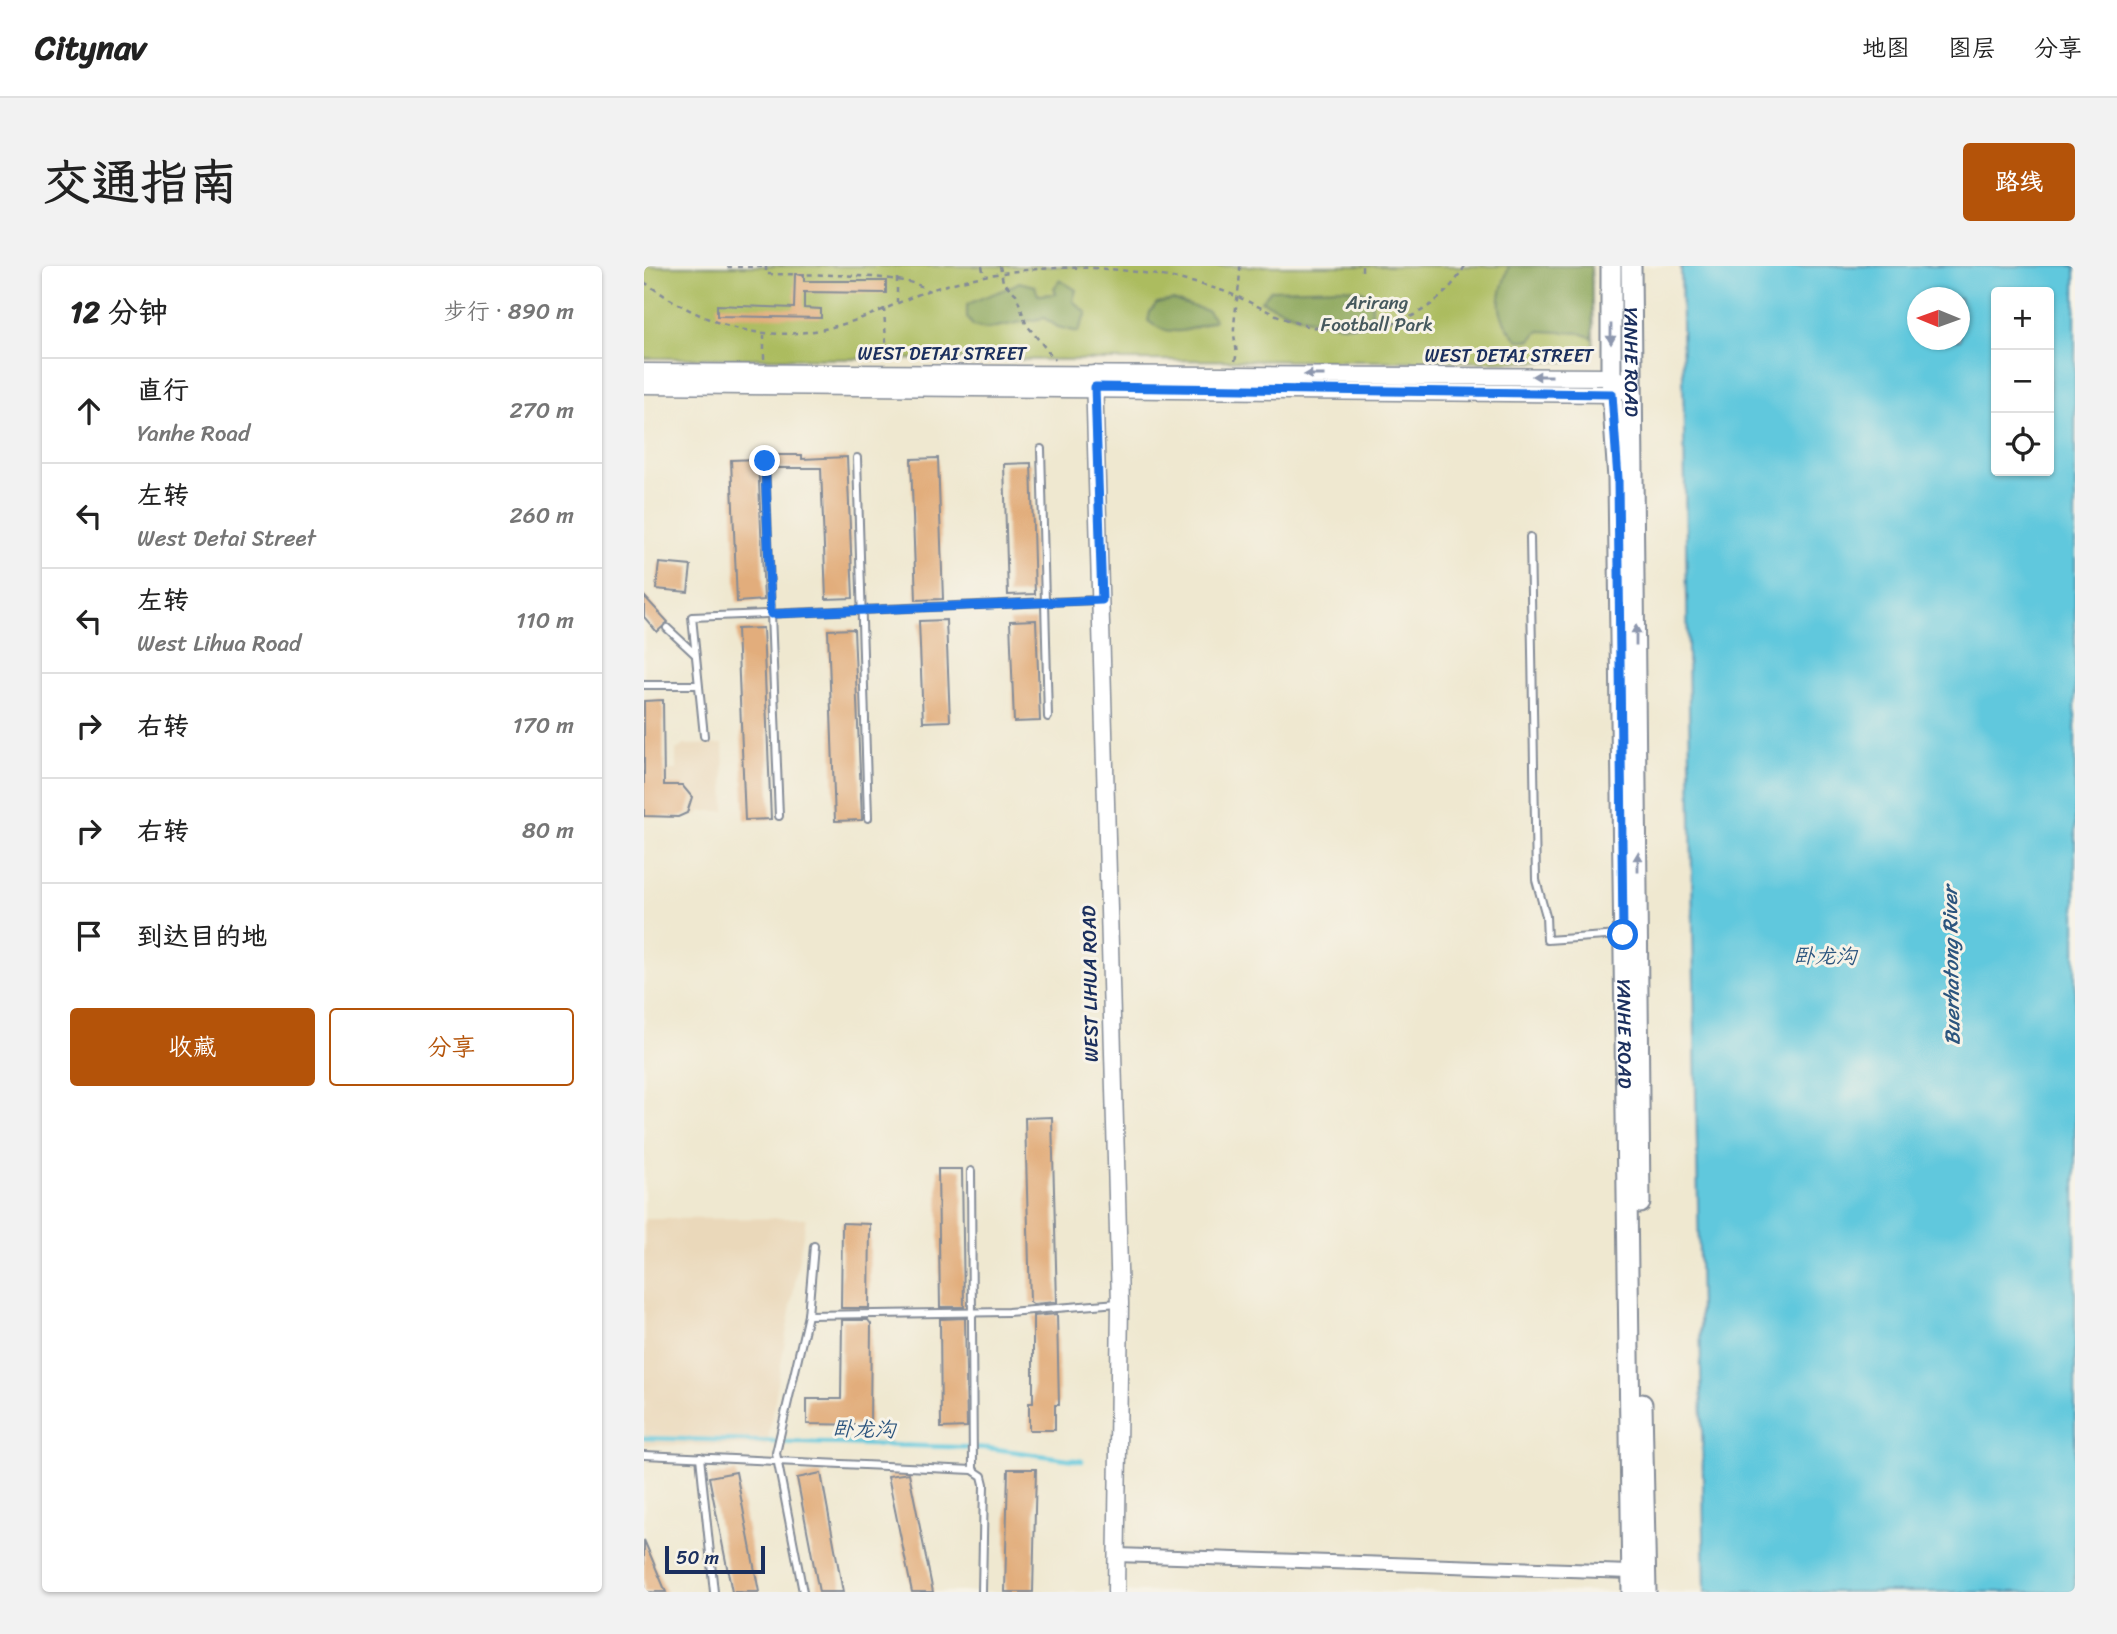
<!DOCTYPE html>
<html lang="zh">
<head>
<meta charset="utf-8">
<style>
	:root { --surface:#fff; --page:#f2f2f2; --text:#222; --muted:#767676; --line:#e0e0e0; --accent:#b45309 }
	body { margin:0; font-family:Sriracha,"LXGW WenKai TC",sans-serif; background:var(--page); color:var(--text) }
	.controls { position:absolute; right:21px; top:21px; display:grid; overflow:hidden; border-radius:7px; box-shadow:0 2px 5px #0004 }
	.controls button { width:63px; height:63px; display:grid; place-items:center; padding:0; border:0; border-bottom:2px solid var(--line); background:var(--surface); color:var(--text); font:35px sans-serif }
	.compass { position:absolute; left:1263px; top:21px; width:63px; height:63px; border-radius:50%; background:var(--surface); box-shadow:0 2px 5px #0004; rotate:271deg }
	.scale { position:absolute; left:21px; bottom:18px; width:100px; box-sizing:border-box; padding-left:7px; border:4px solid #1b2f5e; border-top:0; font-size:19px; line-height:24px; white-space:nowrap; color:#1b2f5e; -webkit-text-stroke:5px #f7f3e8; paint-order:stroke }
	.stop { position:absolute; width:21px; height:21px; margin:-16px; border:5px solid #1a73e8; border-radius:50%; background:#fff }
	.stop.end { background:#1a73e8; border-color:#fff; box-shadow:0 2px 7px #0008 }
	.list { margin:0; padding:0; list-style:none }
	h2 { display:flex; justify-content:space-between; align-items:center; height:91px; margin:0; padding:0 28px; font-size:30px }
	h2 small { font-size:23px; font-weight:400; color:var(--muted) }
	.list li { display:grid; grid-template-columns:46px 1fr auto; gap:21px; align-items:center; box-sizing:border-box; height:105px; padding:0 28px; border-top:2px solid var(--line) }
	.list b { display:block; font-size:26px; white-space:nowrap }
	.list p { margin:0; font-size:23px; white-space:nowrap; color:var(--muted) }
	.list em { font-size:23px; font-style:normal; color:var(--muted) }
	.actions { display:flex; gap:14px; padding:21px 28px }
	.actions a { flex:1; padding:16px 0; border:2px solid var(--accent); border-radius:7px; text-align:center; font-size:24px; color:var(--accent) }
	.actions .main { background:var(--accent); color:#fff }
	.icon { flex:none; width:38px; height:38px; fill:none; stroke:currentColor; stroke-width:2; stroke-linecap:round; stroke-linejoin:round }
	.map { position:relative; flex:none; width:1431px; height:1326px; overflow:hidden; border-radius:7px }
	header { display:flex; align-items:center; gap:42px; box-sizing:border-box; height:98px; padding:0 35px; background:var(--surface); border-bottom:2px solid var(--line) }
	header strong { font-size:33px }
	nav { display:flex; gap:38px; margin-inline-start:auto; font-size:24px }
	.intro { display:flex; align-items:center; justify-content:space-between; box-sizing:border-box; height:168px; padding:0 42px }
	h1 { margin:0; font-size:49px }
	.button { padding:18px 32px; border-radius:7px; background:var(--accent); color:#fff; font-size:24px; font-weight:700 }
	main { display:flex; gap:42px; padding:0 42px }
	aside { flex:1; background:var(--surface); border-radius:7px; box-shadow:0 2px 5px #0004 }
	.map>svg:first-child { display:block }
</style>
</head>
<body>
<header>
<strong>Citynav</strong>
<nav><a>地图</a><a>图层</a><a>分享</a></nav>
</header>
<div class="intro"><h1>交通指南</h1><a class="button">路线</a></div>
<main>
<aside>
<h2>12 分钟<small>步行 · 890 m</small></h2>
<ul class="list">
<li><svg class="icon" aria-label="ahead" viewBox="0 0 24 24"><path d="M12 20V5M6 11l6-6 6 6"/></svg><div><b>直行</b><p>Yanhe Road</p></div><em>270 m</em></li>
<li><svg class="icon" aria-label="left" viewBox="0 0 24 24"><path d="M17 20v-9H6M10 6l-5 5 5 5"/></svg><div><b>左转</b><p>West Detai Street</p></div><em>260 m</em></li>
<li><svg class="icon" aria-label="left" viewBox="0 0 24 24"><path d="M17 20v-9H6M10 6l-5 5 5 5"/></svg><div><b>左转</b><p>West Lihua Road</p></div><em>110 m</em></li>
<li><svg class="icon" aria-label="right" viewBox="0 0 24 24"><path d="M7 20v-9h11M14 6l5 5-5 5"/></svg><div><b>右转</b></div><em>170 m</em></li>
<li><svg class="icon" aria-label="right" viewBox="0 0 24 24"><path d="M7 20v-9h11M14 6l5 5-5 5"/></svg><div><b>右转</b></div><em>80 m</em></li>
<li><svg class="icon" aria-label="arrive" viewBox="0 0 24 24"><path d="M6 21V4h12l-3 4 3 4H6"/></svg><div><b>到达目的地</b></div></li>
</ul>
<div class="actions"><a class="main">收藏</a><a>分享</a></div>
</aside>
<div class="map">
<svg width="1431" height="1326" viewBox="0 0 1431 1326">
	<rect width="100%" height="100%" fill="#f7f3e8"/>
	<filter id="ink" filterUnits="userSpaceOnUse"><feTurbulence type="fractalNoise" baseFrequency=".0143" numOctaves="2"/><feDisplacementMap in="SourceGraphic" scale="14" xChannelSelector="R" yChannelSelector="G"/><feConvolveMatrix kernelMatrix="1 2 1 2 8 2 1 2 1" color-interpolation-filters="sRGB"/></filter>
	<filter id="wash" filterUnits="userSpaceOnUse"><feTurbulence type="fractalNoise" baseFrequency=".00686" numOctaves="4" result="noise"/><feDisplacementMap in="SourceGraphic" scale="28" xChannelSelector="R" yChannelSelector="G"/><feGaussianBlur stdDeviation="1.57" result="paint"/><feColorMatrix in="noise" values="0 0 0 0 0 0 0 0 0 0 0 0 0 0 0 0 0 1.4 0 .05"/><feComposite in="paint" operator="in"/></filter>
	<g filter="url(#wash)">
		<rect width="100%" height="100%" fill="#efe8d0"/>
		<g fill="#ead8ba">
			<path d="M19,434L20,504H32V484L40,479L79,478L81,545H56L53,550H0V435Z"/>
			<path d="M162,952L123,1180L0,1179V953Z"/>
		</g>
		<path fill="#acbc5f" stroke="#64765e" stroke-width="2" d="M0,0H947L949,80L941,91L930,96L0,92Z"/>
		<g fill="#89a456" stroke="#526a5a" stroke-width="2">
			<path d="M865,0H947L949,72L936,67L895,65L887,74H874C848,47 854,32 865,0Z"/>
			<path d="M416,14L432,24L429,35L443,47L434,66L414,61L400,52L342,63L329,60L323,51V39C340,29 358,27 375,16L391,20L394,29L412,28L410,22Z"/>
			<path d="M701,22L718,25L728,32V46L722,59C683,61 652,51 617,35L627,24Z"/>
			<path d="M529,34L564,45L571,54C548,64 526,73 504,55L506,46L513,37Z"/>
		</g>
		<path fill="#60c8dd" stroke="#3e7c9e" stroke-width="2" fill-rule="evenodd" d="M1037,0H1431V1326H1061ZM1352,26H1405V205H1352ZM1274,32H1316V74H1274Z"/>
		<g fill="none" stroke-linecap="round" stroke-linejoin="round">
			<path stroke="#60c8dd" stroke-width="4.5" d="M0,1172L344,1182L438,1195"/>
		</g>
		<g id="blocks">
			<g fill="#e2ad7c">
				<path d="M151,8H160V15H242V27L160,26V42L177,43V52L73,50V39L150,42Z"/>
				<path d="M128,189H158V193L203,191L209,332L182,333L177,202H128Z"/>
				<path d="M294,192L299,333L272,334L267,193Z"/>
				<path d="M114,193L120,334L93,336L87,194Z"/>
				<path d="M387,197L391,328L364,329L360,198Z"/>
				<path d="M15,297L47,300L44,326L12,323Z"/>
				<path d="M0,330L24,356L13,366L0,351Z"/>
				<path d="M302,354L306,455L279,456L275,355Z"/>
				<path d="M392,354L396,455L370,456L366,355Z"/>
				<path d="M119,362L127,553L101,554L93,363Z"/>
				<path d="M210,363L218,554L191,555L184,364Z"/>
				<path d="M19,434L20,519H38L48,531L43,547L34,551L0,550V435Z"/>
				<path d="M408,851L413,1036L389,1038L386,1036L381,852Z"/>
				<path d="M294,903H318L320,1041H296Z"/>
				<path d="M198,957L226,958L225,1042H197Z"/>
				<path d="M413,1048L415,1139H411V1164H385V1137H389V1050Z"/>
				<path d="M321,1052L323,1161L297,1162L296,1053Z"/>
				<path d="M198,1054H224L227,1058L226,1159L163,1158V1133H197Z"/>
				<path d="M364,1203H392L389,1326H361Z"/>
				<path d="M92,1206L115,1326H88L65,1211Z"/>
				<path d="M177,1207L199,1326H175L153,1212Z"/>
				<path d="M265,1207L289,1326H268L244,1210Z"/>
				<path d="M0,1274L22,1326H0Z"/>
			</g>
		</g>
	</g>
	<g filter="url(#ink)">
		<use href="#blocks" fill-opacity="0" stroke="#858c97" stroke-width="2"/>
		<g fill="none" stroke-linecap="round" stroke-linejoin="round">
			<defs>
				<g id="service">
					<path d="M397,183L404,451"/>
					<path d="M213,192L224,552"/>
					<path d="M121,195L135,550"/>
					<path d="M886,271L892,614L902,650L903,674L976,669"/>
					<path d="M23,362L51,388"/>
					<path d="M0,419H54"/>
					<path d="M60,470L48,351L454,334"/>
					<path d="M327,905L329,1204"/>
					<path d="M164,1049L364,1046L474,1037"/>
					<path d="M0,1189L329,1204L338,1210L340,1218L338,1326"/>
					<path d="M56,1191L70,1326"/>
					<path d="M159,1326L132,1187L164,1049L170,980"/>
				</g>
				<path id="minor" d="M473,1289L987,1306"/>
				<g id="tertiary">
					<path d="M0,106L967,111L977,115"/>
					<path d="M450,108L476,1037L472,1326"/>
					<path d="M0,119L968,128L977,124"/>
				</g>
				<g id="secondary">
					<path id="s1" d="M967,0V111L974,213L988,1326"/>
					<path id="s2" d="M987,0L996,937"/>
					<path d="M998,1138L1002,1326"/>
				</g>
			</defs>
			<use href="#service" stroke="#858c97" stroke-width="10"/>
			<use href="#minor" stroke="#858c97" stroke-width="16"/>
			<use href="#tertiary" stroke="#858c97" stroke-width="19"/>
			<use href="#secondary" stroke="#858c97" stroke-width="23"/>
			<g stroke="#858c97" stroke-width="2.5" stroke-dasharray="5 5" stroke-linecap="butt">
				<path d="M122,0V8C152,9 269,6 284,25"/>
				<path d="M338,0L340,10"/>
				<path d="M356,0L359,16L372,28L382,58L411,94"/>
				<path d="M83,1H122"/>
				<path d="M718,5V0"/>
				<path d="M253,12V36"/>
				<path d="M0,16C73,67 132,83 218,52C241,44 263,32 286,24C338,7 393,0 448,2C489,4 533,11 573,23C600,31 623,47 650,56C713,77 786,61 821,0"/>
				<path d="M240,42L243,94"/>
				<path d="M120,93V69"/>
				<path d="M591,95C595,82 589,75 590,62C591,41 596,21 596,0"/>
			</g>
			<use href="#service" stroke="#fff" stroke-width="6"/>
			<use href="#minor" stroke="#fff" stroke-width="12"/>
			<use href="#tertiary" stroke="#fff" stroke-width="16"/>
			<use href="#secondary" stroke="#fff" stroke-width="19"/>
		</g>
		<defs><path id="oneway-solid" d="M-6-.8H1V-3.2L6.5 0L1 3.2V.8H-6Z" transform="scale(1.75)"/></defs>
		<g fill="#8d97ae">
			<use href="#oneway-solid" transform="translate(967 68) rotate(90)"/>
			<use href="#oneway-solid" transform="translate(670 109) rotate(-180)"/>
			<use href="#oneway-solid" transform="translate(898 110) rotate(-180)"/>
			<use href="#oneway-solid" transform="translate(992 369) rotate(-90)"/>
			<use href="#oneway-solid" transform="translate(994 596) rotate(-90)"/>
		</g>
	</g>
	<g fill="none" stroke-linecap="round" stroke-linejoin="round" filter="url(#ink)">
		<path stroke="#1a73e8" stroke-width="9" d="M121,195L127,348L458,334L451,121L968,128L974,213L979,669"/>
	</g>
	<g text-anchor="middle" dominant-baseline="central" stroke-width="6" stroke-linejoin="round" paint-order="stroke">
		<g font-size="19" fill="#46595e" stroke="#f7f3e8">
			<text x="733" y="36">Arirang<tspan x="733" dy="22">Football Park</tspan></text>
		</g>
		<g font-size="19" fill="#1b2f5e" stroke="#f7f3e8">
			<text x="298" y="87">WEST DETAI STREET</text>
			<text x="865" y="89">WEST DETAI STREET</text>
			<text stroke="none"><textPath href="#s2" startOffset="96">YANHE ROAD</textPath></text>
			<text transform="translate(446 718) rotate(-91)">WEST LIHUA ROAD</text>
			<text stroke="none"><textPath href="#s1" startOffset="768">YANHE ROAD</textPath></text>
		</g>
		<g font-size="21" font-style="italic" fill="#2c557e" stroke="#f7f3e8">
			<text transform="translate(1181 690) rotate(1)">卧龙沟</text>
			<text transform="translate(1307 700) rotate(-91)">Buerhatong River</text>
			<text transform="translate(220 1163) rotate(2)">卧龙沟</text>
		</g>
	</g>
</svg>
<div class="controls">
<button>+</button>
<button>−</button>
<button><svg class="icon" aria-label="locate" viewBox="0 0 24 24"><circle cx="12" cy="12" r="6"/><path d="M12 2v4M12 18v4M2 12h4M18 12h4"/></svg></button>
</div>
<svg class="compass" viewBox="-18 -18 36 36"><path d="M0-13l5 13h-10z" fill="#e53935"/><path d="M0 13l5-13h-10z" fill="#767676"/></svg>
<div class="scale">50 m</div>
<div class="stop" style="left:979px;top:669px"></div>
<div class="stop end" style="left:121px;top:195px"></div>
</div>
</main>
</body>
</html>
